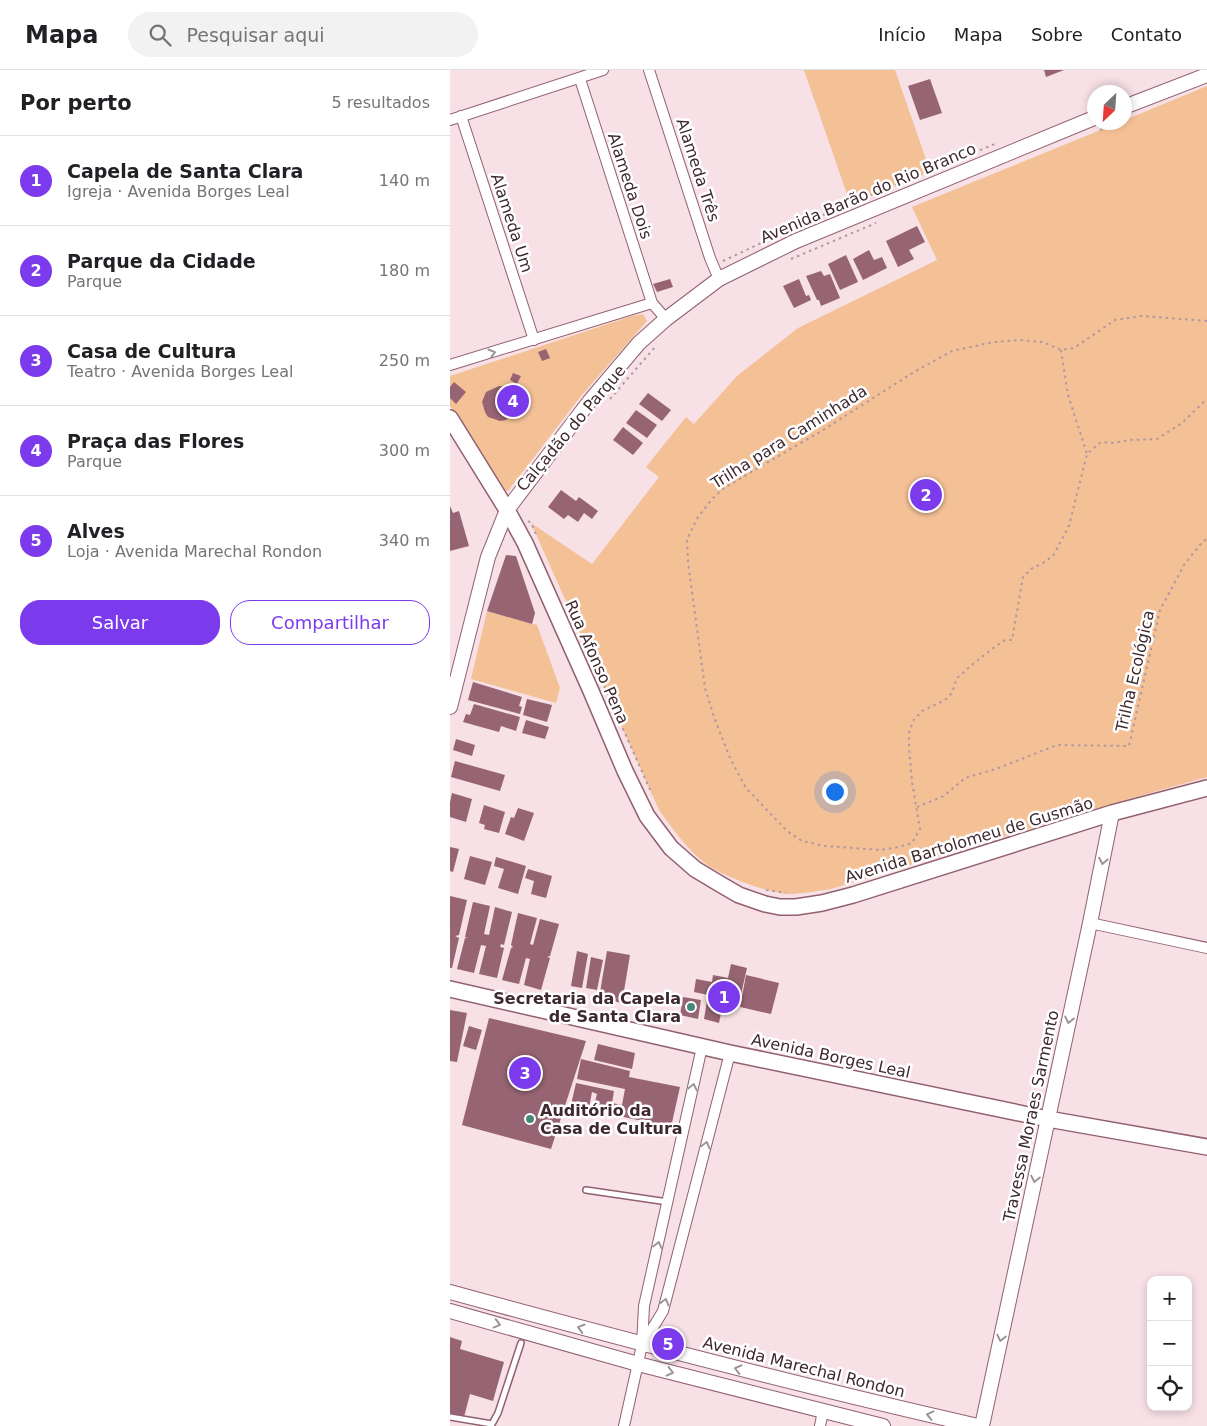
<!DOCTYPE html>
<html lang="pt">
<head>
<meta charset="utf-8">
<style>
	:root { --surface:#fff; --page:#f2f2f2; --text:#202124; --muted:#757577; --line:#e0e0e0; --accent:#7c3aed }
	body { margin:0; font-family:"DejaVu Sans",sans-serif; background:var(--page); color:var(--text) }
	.controls { position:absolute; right:15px; bottom:15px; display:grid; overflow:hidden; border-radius:10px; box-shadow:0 2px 8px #0003 }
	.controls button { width:45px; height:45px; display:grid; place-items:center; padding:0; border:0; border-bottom:1px solid var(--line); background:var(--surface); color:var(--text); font:25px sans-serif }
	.compass { position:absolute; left:637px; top:15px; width:45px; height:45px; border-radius:50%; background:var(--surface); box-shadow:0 2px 8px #0003; rotate:205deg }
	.you { position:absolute; left:384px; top:721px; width:18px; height:18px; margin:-12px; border:4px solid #fff; border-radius:50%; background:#1a73e8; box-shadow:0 0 0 8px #1a73e833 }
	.badge { display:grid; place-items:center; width:32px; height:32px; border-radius:50%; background:var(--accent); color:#fff; font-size:16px; font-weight:700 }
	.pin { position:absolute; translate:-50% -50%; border:2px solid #fff; box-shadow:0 1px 5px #0006 }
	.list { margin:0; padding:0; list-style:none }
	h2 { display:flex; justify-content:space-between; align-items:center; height:65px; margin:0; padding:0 20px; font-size:21px }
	h2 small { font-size:16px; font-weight:400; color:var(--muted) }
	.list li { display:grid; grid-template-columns:32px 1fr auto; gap:15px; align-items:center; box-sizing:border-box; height:90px; padding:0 20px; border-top:1px solid var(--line) }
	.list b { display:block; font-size:19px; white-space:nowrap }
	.list p { margin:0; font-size:16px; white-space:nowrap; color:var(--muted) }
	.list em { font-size:16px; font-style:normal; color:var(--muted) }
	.actions { display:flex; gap:10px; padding:15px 20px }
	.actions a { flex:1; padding:11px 0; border:1px solid var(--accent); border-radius:20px; text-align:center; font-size:18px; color:var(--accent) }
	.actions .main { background:var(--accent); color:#fff }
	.icon { flex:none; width:28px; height:28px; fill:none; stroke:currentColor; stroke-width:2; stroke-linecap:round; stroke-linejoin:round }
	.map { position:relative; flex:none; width:757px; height:1356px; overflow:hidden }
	header { display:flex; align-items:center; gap:30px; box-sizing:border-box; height:70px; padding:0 25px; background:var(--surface); border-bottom:1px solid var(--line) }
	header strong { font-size:24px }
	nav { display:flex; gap:28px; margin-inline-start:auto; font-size:18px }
	.search { width:350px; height:45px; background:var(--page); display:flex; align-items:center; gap:12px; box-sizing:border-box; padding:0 18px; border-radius:28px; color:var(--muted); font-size:19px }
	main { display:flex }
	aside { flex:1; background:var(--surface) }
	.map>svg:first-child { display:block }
</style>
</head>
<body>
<header>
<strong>Mapa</strong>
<div class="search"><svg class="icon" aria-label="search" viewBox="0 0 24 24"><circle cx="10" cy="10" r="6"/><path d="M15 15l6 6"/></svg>Pesquisar aqui</div>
<nav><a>Início</a><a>Mapa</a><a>Sobre</a><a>Contato</a></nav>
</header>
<main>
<aside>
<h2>Por perto<small>5 resultados</small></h2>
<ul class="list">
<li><span class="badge">1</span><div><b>Capela de Santa Clara</b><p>Igreja · Avenida Borges Leal</p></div><em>140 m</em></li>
<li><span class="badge">2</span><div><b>Parque da Cidade</b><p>Parque</p></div><em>180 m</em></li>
<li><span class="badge">3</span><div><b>Casa de Cultura</b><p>Teatro · Avenida Borges Leal</p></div><em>250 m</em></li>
<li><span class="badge">4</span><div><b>Praça das Flores</b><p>Parque</p></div><em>300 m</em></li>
<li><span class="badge">5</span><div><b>Alves</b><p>Loja · Avenida Marechal Rondon</p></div><em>340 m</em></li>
</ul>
<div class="actions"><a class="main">Salvar</a><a>Compartilhar</a></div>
</aside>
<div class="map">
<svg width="757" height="1356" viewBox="0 0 757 1356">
	<rect width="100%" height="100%" fill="#f7e0e6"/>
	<g fill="#f4c096">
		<path d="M354,0H445L480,101L400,133Z"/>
		<path d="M757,16V707L661,734L381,819C368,821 355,823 343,824C319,824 268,805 251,790C234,775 222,758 209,740L81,453L142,494L209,407L196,397L236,347L244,354L287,306L348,258L487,190L462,137L668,53L674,52L675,50Z"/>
		<path d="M193,244L197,251L131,326L58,421L55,420L0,336V306L182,246Z"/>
		<path d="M37,541L87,555L110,618L106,633L21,609Z"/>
	</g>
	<g fill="#966473">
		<path d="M594,0H614L596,7Z"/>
		<path d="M480,9L492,43L470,50L458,16Z"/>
		<path d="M467,156L475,172L459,180L464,189L448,197L436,171Z"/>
		<path d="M419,180L424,190L432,187L437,198L413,210L403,189Z"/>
		<path d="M396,185L408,212L390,220L378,194Z"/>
		<path d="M371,201L374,206L380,204L390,228L371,236L369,230H367L356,206Z"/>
		<path d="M220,209L223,217L207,222L203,214Z"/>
		<path d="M349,209L356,226L359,225L361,230L344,238L333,216Z"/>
		<path d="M96,279L100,288L92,291L88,282Z"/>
		<path d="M63,303L71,306L67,314L60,310Z"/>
		<path d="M4,312L16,322L6,334L0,328V317Z"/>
		<path d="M49,316L67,318L80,325L61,346L56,350L50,351L38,347L35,342L32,332L36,322Z"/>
		<path d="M198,323L221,340L212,351L189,334Z"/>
		<path d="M186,340L207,355L197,368L176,353Z"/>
		<path d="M173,357L193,373L183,385L163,370Z"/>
		<path d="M111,420L126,431L129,427L148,441L142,449L134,443L128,452L118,445L114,449L98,437Z"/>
		<path d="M0,436L3,443L9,441L19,476L0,481Z"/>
		<path d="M56,485L66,486L85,543L82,554L37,541Z"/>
		<path d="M23,612L72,627L69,636L72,637L70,644L18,630Z"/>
		<path d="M77,629L102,635L97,652L73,645Z"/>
		<path d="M24,634L70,647L66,661L51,656L49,662L13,652L16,644L20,645Z"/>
		<path d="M76,650L99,657L95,669L72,663Z"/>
		<path d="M6,669L25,675L22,686L3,680Z"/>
		<path d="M5,691L55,705L50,721L1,707Z"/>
		<path d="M2,723L22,729L16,752L0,747V732Z"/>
		<path d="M34,735L55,742L49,763L34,759L35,755L29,753Z"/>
		<path d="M68,738L84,743L74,771L55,764L61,747L64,748Z"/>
		<path d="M0,777L9,779L3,802L0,801Z"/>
		<path d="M20,786L42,792L35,815L14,809Z"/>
		<path d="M46,787L76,796L68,824L48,818L54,799L44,796Z"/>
		<path d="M78,799L102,806L96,828L81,824L84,811L75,808Z"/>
		<path d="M0,826L17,830L9,865L5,866L9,868L2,898H0Z"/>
		<path d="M23,832L40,836L34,864L39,865L45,837L62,842L54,875L51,874L50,877L54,878L47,908L29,904L36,876L31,875L24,903L7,899L15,868H18L15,867Z"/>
		<path d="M68,843L87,848L80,874L83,875L90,849L109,854L100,886L97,887L100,888L91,920L74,915L80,889L76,888L69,914L52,910L61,878L63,877L61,875Z"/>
		<path d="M127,881L138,884L132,918L121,916Z"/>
		<path d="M157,881L180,885L172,933L149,928Z"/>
		<path d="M141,887L153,890L147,920L136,918Z"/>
		<path d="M281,894L297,898L289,933L274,929L269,953L254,949L258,925L244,922L246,909L262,912L263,905L278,908Z"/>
		<path d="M296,905L329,913L321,944L290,937Z"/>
		<path d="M233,927L251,930L248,949L230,945Z"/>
		<path d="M0,940L17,943L7,992L0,991Z"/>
		<path d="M39,948L136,971L101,1079L12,1055Z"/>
		<path d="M19,956L32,960L26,980L13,976Z"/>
		<path d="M148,974L185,983L182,999L144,990Z"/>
		<path d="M131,989L180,1001L179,1007L230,1017L221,1057L169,1046L171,1039L161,1037L159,1048L142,1044L147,1024L142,1022L138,1043L120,1039L126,1013L164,1021L162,1033L172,1035L175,1019L127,1009Z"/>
		<path d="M0,1267L12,1271L10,1279L54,1292L43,1331L20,1324L14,1347L0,1343Z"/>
	</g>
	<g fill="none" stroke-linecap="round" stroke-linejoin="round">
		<defs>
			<g id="service">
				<path d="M136,1120L218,1132"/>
				<path d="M0,1347L42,1354L48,1343L71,1273"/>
			</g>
			<g id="minor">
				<path d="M199,0L260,188L269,209"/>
				<path d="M130,9L202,233"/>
				<path d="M11,46L84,270"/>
				<path d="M0,50L153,0"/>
				<path d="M0,295L202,233L216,249"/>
				<path d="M640,853L757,878"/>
				<path d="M193,1274L213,1241L280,983"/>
				<path d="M174,1356L192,1275L194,1236L252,977"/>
				<path d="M370,1356L373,1341"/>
			</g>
			<g id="tertiary">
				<path d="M674,37L757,5"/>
				<path d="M0,637L38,487L57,440L139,332L189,273L216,249L269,209L346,171L644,48"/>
				<path d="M0,1222C175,1270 350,1316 528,1356"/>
				<path d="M0,1241L188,1294L433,1356"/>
				<path d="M532,1356L640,853L662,743"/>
			</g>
			<g id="secondary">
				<path d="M0,348L57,440L75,473L141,621L175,701L197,746L221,778L245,799L270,814L289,825L315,834L330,837H346L372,833L403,825L662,743L757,718"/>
				<path d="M0,919L280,983L598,1049L757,1077"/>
			</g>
		</defs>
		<use href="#service" stroke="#92606f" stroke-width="8"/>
		<use href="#minor" stroke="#92606f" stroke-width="12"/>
		<use href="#tertiary" stroke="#92606f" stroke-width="16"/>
		<use href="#secondary" stroke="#92606f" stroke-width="18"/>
		<g stroke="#af999f" stroke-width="2" stroke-dasharray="2.5 4" stroke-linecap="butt">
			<path d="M650,60L668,52"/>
			<path d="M482,100L547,73"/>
			<path d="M373,145L477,102"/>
			<path d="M341,189L426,153"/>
			<path d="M273,191L328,165"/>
			<path d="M757,251L692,246L665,250L624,278L611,280L593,272L569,270L544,272L502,281L464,302L373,360L274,418L262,429L248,447L237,469L238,492L255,618L264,647L280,688L296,718L337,761L352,771L375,776L431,780L448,777L462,773L470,759L462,712L459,677V663L463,651L472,641L495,630L502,623L507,608L524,593L546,576L555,570H562L573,507L581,499L593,493L603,486L619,456L637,384L651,372L664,373L679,370L707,369L732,353L757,329"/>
			<path d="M611,280L618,325L637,384"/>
			<path d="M160,329L206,276"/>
			<path d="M78,451L81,453L86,464"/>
			<path d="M141,587L202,724"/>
			<path d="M467,737L494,726L515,708L546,699L607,675L679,676L710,540L734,495L749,476L757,468"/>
			<path d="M316,820L336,823"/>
		</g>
		<use href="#service" stroke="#fff" stroke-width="5"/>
		<use href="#minor" stroke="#fff" stroke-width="10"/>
		<use href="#tertiary" stroke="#fff" stroke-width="14"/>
		<use href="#secondary" stroke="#fff" stroke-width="15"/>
	</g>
	<defs><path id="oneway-chevron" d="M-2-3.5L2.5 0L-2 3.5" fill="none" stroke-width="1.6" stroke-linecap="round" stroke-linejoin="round" transform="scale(1.25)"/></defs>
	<g stroke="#9e9497">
		<use href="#oneway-chevron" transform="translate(42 283) rotate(-16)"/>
		<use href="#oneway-chevron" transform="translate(653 791) rotate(101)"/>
		<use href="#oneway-chevron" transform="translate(619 950) rotate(102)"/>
		<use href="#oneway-chevron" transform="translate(243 1017) rotate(-78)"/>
		<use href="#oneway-chevron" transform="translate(256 1075) rotate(-75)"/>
		<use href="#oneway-chevron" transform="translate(585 1109) rotate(102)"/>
		<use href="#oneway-chevron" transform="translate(208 1175) rotate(-77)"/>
		<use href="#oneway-chevron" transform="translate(215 1232) rotate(-75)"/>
		<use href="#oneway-chevron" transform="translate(47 1254) rotate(15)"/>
		<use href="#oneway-chevron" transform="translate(131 1258) rotate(-164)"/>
		<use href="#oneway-chevron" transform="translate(551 1268) rotate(102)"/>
		<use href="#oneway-chevron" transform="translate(288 1299) rotate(-166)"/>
		<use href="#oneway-chevron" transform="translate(220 1302) rotate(14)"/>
		<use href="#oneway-chevron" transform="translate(480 1345) rotate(-167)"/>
	</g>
	<g fill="#45897d" stroke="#fff" stroke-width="2">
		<circle cx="241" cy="937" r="5"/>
		<circle cx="80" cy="1049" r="5"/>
	</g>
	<g text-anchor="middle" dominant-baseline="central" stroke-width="5" stroke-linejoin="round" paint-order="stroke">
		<g font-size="16" fill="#3e292f" stroke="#fff">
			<text transform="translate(248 100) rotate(72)">Alameda Três</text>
			<text transform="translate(180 116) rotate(72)">Alameda Dois</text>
			<text transform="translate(418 123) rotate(-23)">Avenida Barão do Rio Branco</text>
			<text transform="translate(62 153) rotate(72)">Alameda Um</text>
			<text transform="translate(121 358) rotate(-50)">Calçadão do Parque</text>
			<text transform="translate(339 367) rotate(-32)">Trilha para Caminhada</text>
			<text transform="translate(147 592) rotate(66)">Rua Afonso Pena</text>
			<text transform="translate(685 601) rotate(-77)">Trilha Ecológica</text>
			<text transform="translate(519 770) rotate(-17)">Avenida Bartolomeu de Gusmão</text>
			<text transform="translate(381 986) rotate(12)">Avenida Borges Leal</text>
			<text transform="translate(581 1046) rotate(-78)">Travessa Moraes Sarmento</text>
			<text transform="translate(354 1297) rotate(14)">Avenida Marechal Rondon</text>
		</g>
		<g font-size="16" font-weight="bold" fill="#3e292f" stroke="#fff" text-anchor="end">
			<text x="231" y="928">Secretaria da Capela<tspan x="231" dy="18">de Santa Clara</tspan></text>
			<text x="90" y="1040" text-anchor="start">Auditório da<tspan x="90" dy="18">Casa de Cultura</tspan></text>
		</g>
	</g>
</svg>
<div class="controls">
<button>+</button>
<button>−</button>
<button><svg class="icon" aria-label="locate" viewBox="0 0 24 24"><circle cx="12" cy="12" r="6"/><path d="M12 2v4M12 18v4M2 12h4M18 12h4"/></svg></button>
</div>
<svg class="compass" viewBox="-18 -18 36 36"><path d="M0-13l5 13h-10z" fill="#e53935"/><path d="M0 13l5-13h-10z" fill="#757577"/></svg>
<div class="you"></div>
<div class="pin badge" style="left:274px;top:927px">1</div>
<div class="pin badge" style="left:476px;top:425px">2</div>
<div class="pin badge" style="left:75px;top:1003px">3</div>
<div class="pin badge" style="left:63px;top:331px">4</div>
<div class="pin badge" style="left:218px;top:1274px">5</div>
</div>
</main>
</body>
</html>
